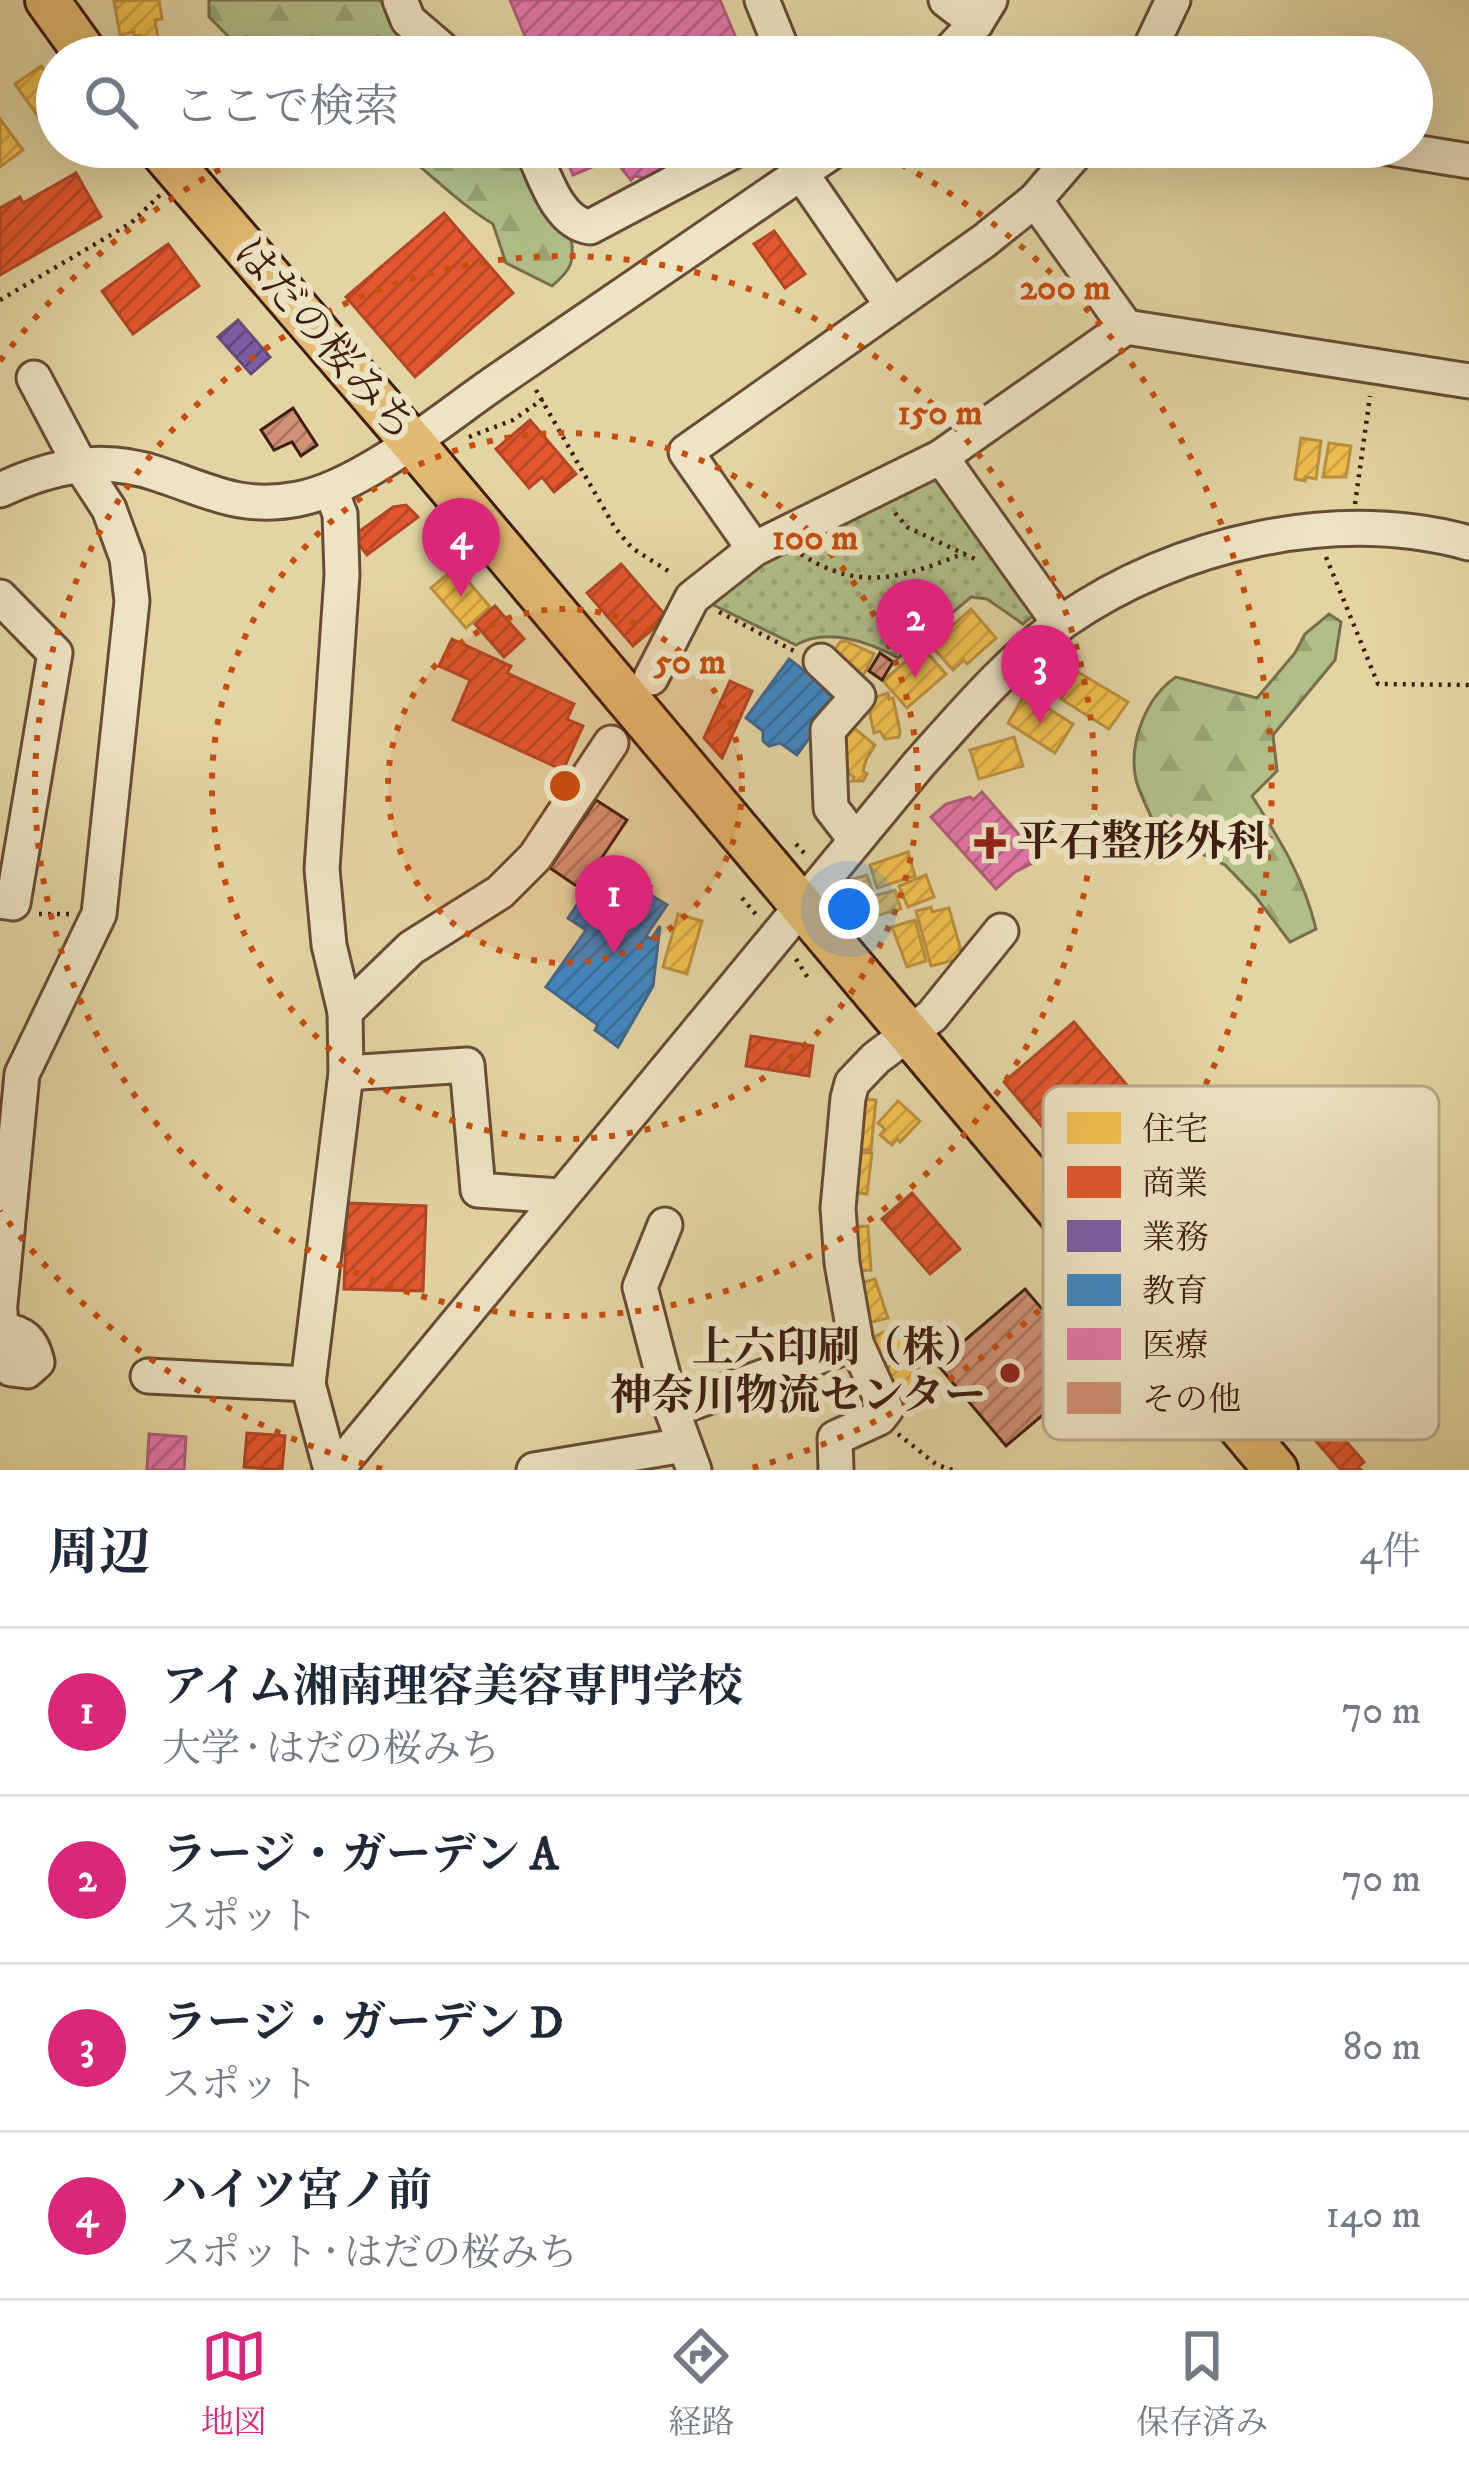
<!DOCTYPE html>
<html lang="ja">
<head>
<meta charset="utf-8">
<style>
	:root { --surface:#fff; --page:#f2f2f3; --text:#1f2937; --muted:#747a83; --line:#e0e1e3; --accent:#db2777 }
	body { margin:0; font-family:"IM FELL DW Pica","Noto Serif JP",serif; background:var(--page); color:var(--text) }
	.you { position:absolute; left:849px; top:909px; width:42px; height:42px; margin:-30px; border:9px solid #fff; border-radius:50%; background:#1a73e8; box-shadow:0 0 0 18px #1a73e833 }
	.badge { display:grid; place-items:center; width:78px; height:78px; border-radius:50%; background:var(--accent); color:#fff; font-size:39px; font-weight:700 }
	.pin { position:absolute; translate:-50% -99px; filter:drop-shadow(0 3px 6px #0008) }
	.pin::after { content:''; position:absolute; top:63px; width:42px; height:36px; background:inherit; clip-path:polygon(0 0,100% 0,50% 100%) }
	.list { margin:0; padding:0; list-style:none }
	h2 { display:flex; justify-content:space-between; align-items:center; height:156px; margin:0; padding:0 48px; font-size:51px }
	h2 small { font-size:39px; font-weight:400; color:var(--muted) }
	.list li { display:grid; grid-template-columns:78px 1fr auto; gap:36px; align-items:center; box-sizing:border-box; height:168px; padding:0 48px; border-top:3px solid var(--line) }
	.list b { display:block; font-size:45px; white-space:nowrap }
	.list p { margin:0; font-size:39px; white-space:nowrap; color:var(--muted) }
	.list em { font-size:39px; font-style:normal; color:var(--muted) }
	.icon { flex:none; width:66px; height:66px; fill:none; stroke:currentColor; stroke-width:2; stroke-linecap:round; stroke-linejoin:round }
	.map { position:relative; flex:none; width:1469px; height:1470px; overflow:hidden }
	.search { position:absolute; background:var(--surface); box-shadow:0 12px 48px #0002; left:36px; right:36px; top:36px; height:132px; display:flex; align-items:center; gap:30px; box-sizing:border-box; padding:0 42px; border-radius:66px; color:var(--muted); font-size:45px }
	.sheet { height:828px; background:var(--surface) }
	nav { display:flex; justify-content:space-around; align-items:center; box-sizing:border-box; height:168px; border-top:3px solid var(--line); background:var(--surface); font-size:33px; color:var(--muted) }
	nav a { display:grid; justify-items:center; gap:6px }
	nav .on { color:var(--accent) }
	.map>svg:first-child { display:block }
</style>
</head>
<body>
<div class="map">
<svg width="1469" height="1470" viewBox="0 0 1469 1470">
	<defs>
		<pattern id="forest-firs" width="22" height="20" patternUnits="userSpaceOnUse" patternTransform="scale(3)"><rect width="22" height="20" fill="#b0be88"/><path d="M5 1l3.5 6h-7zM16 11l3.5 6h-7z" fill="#98a374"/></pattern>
		<pattern id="park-dots" width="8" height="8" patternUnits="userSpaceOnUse" patternTransform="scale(3)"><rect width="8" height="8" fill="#b0be88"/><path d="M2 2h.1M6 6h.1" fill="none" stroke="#98a374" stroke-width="1.8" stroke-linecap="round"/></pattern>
		<pattern id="homes-hatch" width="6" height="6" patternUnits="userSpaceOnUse" patternTransform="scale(3)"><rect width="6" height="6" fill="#f2c14e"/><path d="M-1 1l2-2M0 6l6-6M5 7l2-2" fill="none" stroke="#d1a543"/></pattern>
		<pattern id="shops-hatch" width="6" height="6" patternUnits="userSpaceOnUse" patternTransform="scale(3)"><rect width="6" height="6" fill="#e4572e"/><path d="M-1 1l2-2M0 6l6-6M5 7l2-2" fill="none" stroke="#ba4726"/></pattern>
		<pattern id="offices-hatch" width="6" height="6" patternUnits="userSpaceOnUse" patternTransform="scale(3)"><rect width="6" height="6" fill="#7b5ea7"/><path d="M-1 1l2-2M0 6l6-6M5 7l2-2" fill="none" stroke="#61497e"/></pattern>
		<pattern id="schools-hatch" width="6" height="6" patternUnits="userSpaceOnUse" patternTransform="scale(3)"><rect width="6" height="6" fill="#3f88c5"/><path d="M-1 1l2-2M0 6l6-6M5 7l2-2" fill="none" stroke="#366f9f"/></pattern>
		<pattern id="health-hatch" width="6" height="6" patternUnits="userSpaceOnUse" patternTransform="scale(3)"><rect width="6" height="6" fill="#e377a8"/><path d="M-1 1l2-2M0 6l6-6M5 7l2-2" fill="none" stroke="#b96187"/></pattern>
		<pattern id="building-hatch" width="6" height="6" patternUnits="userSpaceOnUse" patternTransform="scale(3)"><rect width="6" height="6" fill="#d19175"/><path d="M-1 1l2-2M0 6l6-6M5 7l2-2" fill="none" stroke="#ab765f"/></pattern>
	</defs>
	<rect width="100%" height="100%" fill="#e3d5a3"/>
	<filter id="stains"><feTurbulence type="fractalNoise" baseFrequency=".00167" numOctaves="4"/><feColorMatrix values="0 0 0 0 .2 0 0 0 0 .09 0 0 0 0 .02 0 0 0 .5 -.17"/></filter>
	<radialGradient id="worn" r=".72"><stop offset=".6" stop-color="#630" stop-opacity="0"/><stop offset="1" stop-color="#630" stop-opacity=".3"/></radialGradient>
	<g fill="url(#forest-firs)" stroke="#786e4c" stroke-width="3">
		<path d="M209,0H379L393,9L441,57H260L243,51L209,17Z"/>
		<path d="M396,147H522L571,238C575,262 571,270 552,286L506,263L493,224C457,202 430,173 396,147Z"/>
		<path d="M1329,614L1341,622L1335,660L1273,735L1277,771L1252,796C1280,840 1304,878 1316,929L1290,942L1256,897L1225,865L1159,834C1152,817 1141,798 1136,780C1128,743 1146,697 1176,677L1257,698L1295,653L1305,634Z"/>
	</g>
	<path fill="url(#park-dots)" stroke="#786e4c" stroke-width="3" d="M940,475L1035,614L1023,624L987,599L971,597L898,658C870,642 827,627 796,645L701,599L758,557Z"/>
	<g fill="url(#homes-hatch)" stroke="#bc903c" stroke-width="3">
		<path d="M159,0L162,19L155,20L158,38L142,40L141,35L134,36V32L120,35L114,1Z"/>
		<path d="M41,66L57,87V124L48,130L15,84Z"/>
		<path d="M0,119L23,150L0,167Z"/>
		<path d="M1301,438L1321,441L1316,479L1306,477L1305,481L1295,479Z"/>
		<path d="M1329,443L1351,446L1346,477H1323Z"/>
		<path d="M456,567L490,607L466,628L431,588Z"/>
		<path d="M971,609L996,638L967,664L964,660L953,670L931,645Z"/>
		<path d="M846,641L874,654L860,682L832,654L840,642Z"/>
		<path d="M922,647L946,674L907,708L883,681Z"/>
		<path d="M1078,672L1128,702L1109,729L1061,699Z"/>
		<path d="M888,693L889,699L893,698L900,731L899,737L885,739L880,731L874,733L867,700Z"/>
		<path d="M1025,694L1073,724L1055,753L1008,723Z"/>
		<path d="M849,724L875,745L866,760L863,771L867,774L863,781H852L854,777L840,767L837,741Z"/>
		<path d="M1014,737L1023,766L979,779L970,750Z"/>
		<path d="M908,852L915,876L877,888L870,865Z"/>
		<path d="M867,875L874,896L895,890L901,909L861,920L849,880Z"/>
		<path d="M926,875L934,897L908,907L899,886Z"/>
		<path d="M931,907L932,912L949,908L963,958L931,966L916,911Z"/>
		<path d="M678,914L702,921L687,974L663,967Z"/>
		<path d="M915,920L926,961L907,967L892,927Z"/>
		<path d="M857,1099L876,1100L871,1150L854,1149Z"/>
		<path d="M898,1101L920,1121L900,1142L897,1139L892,1145L880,1135L885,1129L878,1123Z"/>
		<path d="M853,1152L872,1153L867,1194L850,1192Z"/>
		<path d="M868,1226L871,1270L853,1271L850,1227Z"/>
		<path d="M875,1279L888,1318L865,1324L854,1285Z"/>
		<path d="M896,1326L911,1348L881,1365L868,1340Z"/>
		<path d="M912,1356L919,1371L913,1374L920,1391L896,1401L883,1369Z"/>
	</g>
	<g fill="url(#shops-hatch)" stroke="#b24625" stroke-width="3">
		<path d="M76,173L101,217L0,275V208L20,197L23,203Z"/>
		<path d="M444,213L513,293L415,377L346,297Z"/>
		<path d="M774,231L805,274L785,288L754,244Z"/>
		<path d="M168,244L199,286L133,334L102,291Z"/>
		<path d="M530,420L576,474L554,492L542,477L529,488L496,449Z"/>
		<path d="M406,505L418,517L367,555L353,536L393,507Z"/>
		<path d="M621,564L667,617L633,646L587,593Z"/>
		<path d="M495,606L524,639L504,657L475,624Z"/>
		<path d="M452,639L511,666L507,673L574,704L567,719L583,726L563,770L453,720L470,680L439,666Z"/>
		<path d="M730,681L752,691L722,758L704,738Z"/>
		<path d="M1074,1022L1152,1115L1083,1175L1004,1082Z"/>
		<path d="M751,1036L813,1046L809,1076L746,1066Z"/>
		<path d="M912,1193L960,1249L930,1274L882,1219Z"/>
		<path d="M347,1203L426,1206L423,1291L344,1289Z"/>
		<path d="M1306,1394L1364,1462L1358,1467L1361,1470H1341L1289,1410Z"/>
		<path d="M247,1433L285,1436L282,1470L244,1467Z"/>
	</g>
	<path fill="url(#offices-hatch)" stroke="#694b7a" stroke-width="3" d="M238,320L270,357L251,374L218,337Z"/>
	<g fill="url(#schools-hatch)" stroke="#3f688f" stroke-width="3">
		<path d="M789,659L806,672L811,665L840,696L797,755L780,743L769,746L763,741V731L746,718Z"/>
		<path d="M605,864L626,878L630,872L651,886L646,892L667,905L646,936L651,939L660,926L653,986L618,1047L595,1030L598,1025L546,987L586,930L568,918Z"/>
	</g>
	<g fill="url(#health-hatch)" stroke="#b25c7b" stroke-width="3">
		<path d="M510,0H720L744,57H523L518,45L527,41Z"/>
		<path d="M561,147H690L691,157L660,181L635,176L631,180L613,158L573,175Z"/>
		<path d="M982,792L1040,859L1015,872L996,889L931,817L946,804L970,797L973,800Z"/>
		<path d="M149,1434L186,1437L184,1470H147Z"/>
	</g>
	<g fill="url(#building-hatch)" stroke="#3f1e11" stroke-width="3">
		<path d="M293,408L317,445L301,456L292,442L274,450L261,430Z"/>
		<path d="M916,582L920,595L906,600L901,587Z"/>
		<path d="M880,653L893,662L882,680L869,671Z"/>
		<path d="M596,800L627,820L581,889L550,868Z"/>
		<path d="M1025,1289L1078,1351L1066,1362L1083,1381L1006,1446L937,1364Z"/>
	</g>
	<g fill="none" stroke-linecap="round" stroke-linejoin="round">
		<defs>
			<g id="minor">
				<path d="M400,0L408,20L451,57"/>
				<path d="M762,0L785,57"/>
				<path d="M946,0L976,23"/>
				<path d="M944,57L976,23L990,0"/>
				<path d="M1146,57L1173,0"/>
				<path d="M531,147C544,173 557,223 590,227L741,147"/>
				<path d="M1383,147L1469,161"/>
				<path d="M801,173L891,304"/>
				<path d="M1035,200L1126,327"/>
				<path d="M941,457L1060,624"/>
				<path d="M0,490C52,466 102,455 158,474C210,491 240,510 298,499C361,487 440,421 493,384C608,305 724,227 839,147"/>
				<path d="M331,491L340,514L342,575L322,869L329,945L345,1012L346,1073L308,1384L331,1470"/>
				<path d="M754,549L686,452L984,241L1035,200L1081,147"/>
				<path d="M0,597L55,653L13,903L0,901"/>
				<path d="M821,661L858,696L828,730L831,808L855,839"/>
				<path d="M651,678L692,598L754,549L941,457L1126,327L1469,381"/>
				<path d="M345,1012L411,948L500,892L535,857L611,743"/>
				<path d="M346,1073L467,1065L478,1190L559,1196"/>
				<path d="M665,1225L640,1287L672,1410L694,1470"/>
				<path d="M0,1304L22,1074L99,914L132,601L127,558L109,509L79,463L34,378"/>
				<path d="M0,1311L2,1354L11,1369L27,1371L37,1362C32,1339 23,1333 1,1329"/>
				<path d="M148,1376L308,1384"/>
				<path d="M672,1410L856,1343"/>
				<path d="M336,1470L919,764C964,714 1009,660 1064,621C1176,543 1335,506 1469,543"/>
				<path d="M534,1470L684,1445"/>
				<path d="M836,1470L835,1438L879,1418L886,1409L856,1343L842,1263L838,1208L848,1098L852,1083L876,1058L932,1016L1001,931"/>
			</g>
			<g id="major">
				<path d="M47,0L88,57"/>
				<path d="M158,147L411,441L1276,1470"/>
			</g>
		</defs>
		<use href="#minor" stroke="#684c36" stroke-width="39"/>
		<use href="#major" stroke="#3f1e11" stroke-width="48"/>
		<g stroke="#3f1e11" stroke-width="4.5" stroke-dasharray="3 6" stroke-linecap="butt">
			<path d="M0,300L131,223L160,195"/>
			<path d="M536,390L615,528L632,548L673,574"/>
			<path d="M469,437L513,420L543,399"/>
			<path d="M1355,504L1370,396"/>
			<path d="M895,513L907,527L977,560"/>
			<path d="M801,554C860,593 904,577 965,553"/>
			<path d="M1326,557L1378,684L1469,685"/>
			<path d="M719,612L794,651"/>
			<path d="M796,844L806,855"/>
			<path d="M742,898L758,917"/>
			<path d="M39,914H69"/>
			<path d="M796,959L808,978"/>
			<path d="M898,1434L937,1465L953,1470"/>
		</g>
		<use href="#minor" stroke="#ede4c3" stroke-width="33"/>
		<use href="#major" stroke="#e2ba72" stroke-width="42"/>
	</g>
	<circle cx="565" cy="786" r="177" fill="#c64d0d" fill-opacity=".12"/>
	<g fill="none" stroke="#c64d0d" stroke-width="6" stroke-dasharray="6 12">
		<circle cx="565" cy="786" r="177"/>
		<circle cx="565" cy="786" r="353"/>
		<circle cx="565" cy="786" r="530"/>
		<path d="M382 1469A707 707 0 0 1 0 1211M0 361A707 707 0 0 1 261 148M869 148A707 707 0 0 1 748 1469"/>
	</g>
	<g fill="#8f2418" stroke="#ede4c3" stroke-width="4.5">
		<path d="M984 825h12v12h12v12h-12v12h-12v-12h-12v-12h12z"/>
		<circle cx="1010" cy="1373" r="12"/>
	</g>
	<g text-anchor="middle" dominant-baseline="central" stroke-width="12" stroke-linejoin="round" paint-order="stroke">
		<g font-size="42" fill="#3f1e11" stroke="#ede4c3">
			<text transform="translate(324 340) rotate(49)">はだの桜みち</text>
		</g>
		<g font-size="42" font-weight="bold" fill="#3f1e11" stroke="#ede4c3" text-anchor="start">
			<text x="1017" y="843">平石整形外科</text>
			<text x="986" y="1349" text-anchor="end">上六印刷（株）<tspan x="986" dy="48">神奈川物流センター</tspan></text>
		</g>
	</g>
	<rect x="1043" y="1086" width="396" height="354" rx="18" fill="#ede4c3" stroke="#b9a98e" stroke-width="3"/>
	<rect x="1067" y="1112" width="54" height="32" fill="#f2c14e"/>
	<rect x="1067" y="1166" width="54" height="32" fill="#e4572e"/>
	<rect x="1067" y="1220" width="54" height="32" fill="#7b5ea7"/>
	<rect x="1067" y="1274" width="54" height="32" fill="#3f88c5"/>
	<rect x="1067" y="1328" width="54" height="32" fill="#e377a8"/>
	<rect x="1067" y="1382" width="54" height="32" fill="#d19175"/>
	<g font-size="33" fill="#3f1e11">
		<text x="1142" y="1140">住宅</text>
		<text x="1142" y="1194">商業</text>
		<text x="1142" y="1248">業務</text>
		<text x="1142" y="1302">教育</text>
		<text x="1142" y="1356">医療</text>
		<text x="1142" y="1410">その他</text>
	</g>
	<circle cx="565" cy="786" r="18" fill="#c64d0d" stroke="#ede4c3" stroke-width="6"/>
	<g font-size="36" text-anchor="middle" font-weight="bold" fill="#c64d0d" stroke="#ede4c3" stroke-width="12" stroke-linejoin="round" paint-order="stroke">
		<text x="1065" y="299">200 m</text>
		<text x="940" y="424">150 m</text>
		<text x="815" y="549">100 m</text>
		<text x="690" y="673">50 m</text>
	</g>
	<rect width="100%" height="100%" filter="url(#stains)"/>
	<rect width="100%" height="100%" fill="url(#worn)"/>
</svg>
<div class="you"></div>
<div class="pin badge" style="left:614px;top:954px">1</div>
<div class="pin badge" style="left:915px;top:678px">2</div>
<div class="pin badge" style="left:1040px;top:724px">3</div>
<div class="pin badge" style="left:461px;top:597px">4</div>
<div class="search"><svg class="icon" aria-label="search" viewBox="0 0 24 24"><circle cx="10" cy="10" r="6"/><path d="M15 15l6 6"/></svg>ここで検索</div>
</div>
<section class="sheet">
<h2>周辺<small>4件</small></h2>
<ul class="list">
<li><span class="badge">1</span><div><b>アイム湘南理容美容専門学校</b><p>大学 · はだの桜みち</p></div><em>70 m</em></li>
<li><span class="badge">2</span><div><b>ラージ・ガーデン A</b><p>スポット</p></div><em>70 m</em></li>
<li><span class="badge">3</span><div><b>ラージ・ガーデン D</b><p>スポット</p></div><em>80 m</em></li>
<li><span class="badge">4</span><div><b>ハイツ宮ノ前</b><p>スポット · はだの桜みち</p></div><em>140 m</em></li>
</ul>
</section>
<nav>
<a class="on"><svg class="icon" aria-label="map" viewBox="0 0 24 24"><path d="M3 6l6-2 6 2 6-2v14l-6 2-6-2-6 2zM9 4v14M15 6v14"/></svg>地図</a>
<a><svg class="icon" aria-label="directions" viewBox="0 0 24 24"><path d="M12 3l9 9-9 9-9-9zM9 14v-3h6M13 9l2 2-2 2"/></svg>経路</a>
<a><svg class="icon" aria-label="saved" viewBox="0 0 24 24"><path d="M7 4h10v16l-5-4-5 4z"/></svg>保存済み</a>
</nav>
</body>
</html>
